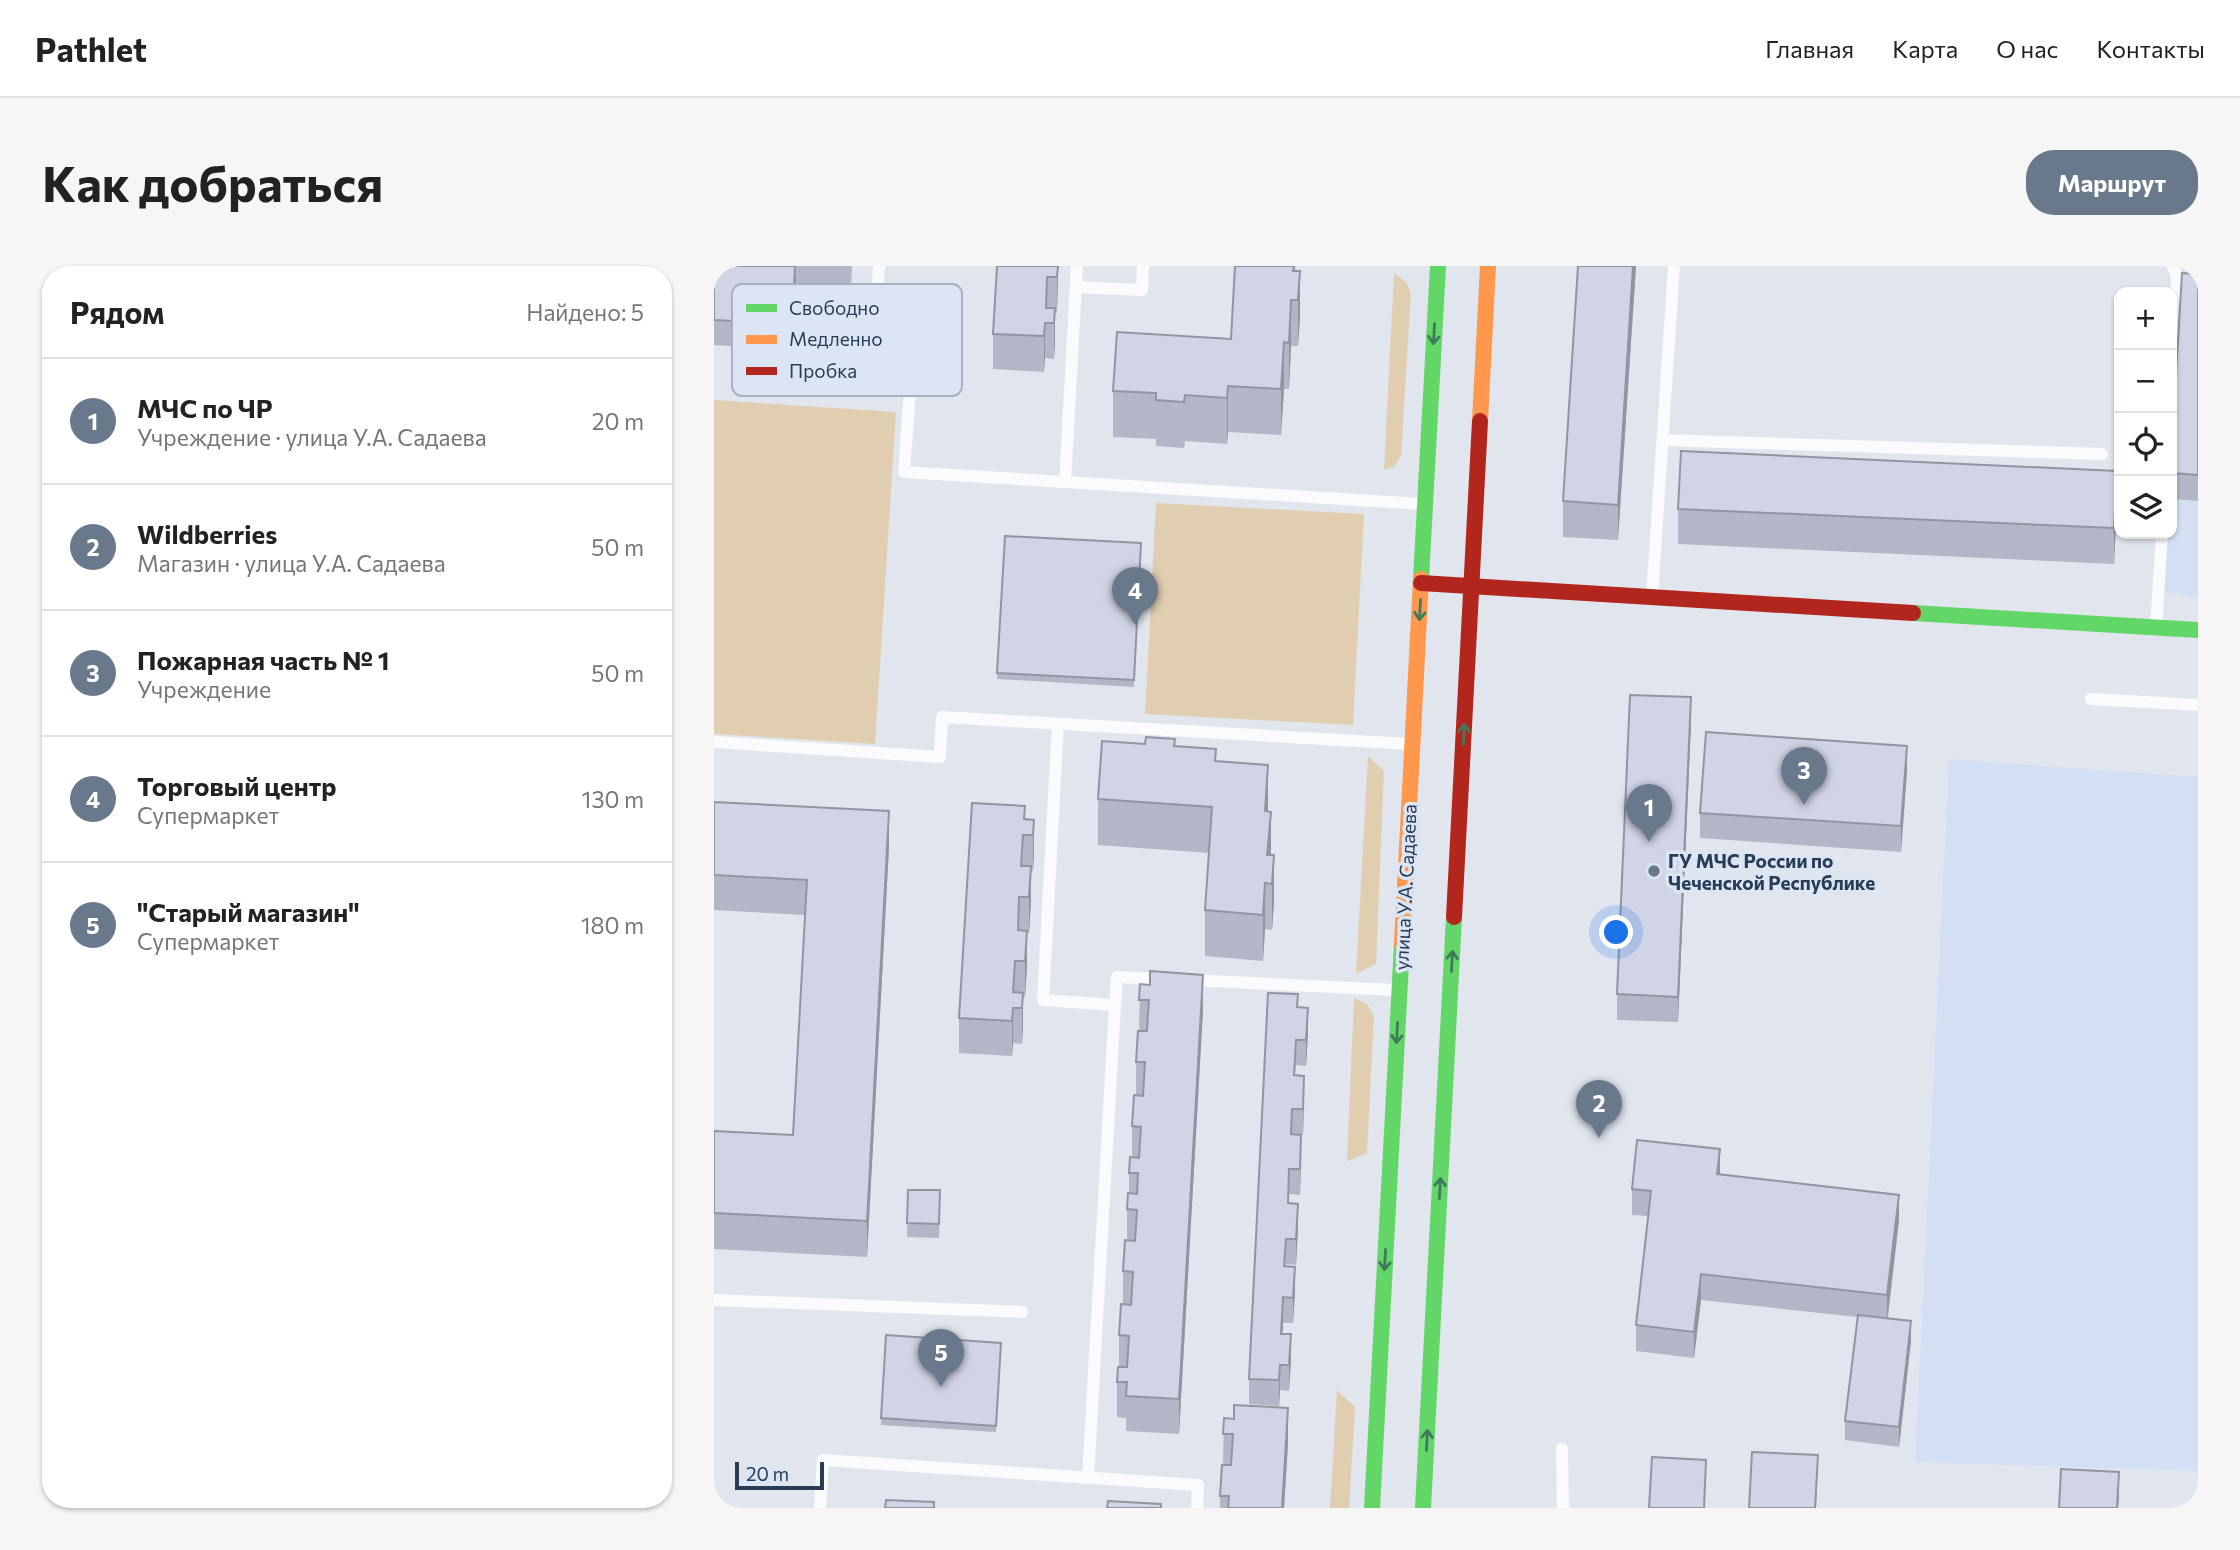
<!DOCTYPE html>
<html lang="ru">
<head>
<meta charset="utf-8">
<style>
	:root { --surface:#fff; --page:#f6f6f6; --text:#222; --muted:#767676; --line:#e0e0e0; --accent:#69788b }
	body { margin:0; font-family:Commissioner,sans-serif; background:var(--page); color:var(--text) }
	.controls { position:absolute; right:21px; top:21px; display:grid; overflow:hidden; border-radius:14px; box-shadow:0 2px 5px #0004 }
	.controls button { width:63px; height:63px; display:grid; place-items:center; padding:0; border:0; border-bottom:2px solid var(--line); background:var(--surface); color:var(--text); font:35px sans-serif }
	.scale { position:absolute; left:21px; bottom:18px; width:89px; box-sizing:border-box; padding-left:7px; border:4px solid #293c56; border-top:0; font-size:19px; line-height:24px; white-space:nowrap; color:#293c56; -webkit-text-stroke:5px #dce5f3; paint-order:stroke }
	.you { position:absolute; left:903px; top:667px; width:24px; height:24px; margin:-18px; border:5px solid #fff; border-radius:50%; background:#1a73e8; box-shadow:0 0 0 10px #1a73e833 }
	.badge { display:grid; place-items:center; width:46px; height:46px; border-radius:50%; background:var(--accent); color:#fff; font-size:23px; font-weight:700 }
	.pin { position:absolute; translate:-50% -58px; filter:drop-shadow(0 2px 4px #0008) }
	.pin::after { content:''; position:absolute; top:37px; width:24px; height:21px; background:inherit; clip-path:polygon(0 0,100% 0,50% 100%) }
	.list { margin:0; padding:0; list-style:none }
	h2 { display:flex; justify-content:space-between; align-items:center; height:91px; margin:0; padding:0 28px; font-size:30px }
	h2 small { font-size:23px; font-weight:400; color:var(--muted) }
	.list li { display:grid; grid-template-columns:46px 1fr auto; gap:21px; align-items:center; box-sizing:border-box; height:126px; padding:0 28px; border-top:2px solid var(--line) }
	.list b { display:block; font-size:26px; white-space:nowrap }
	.list p { margin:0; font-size:23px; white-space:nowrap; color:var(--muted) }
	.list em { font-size:23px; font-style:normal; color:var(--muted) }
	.icon { flex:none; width:38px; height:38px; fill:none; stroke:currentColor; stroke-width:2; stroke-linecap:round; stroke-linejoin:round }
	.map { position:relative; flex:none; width:1484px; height:1242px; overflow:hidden; border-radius:28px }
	header { display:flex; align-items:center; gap:42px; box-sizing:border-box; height:98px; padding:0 35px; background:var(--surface); border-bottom:2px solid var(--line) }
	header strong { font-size:33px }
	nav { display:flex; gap:38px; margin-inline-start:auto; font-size:24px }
	.intro { display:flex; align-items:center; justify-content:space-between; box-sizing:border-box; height:168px; padding:0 42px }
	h1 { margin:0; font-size:49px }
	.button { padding:18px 32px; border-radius:28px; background:var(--accent); color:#fff; font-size:24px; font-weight:700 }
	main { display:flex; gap:42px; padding:0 42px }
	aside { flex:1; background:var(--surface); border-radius:28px; box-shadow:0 2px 5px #0004 }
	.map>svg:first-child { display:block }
</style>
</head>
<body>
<header>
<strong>Pathlet</strong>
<nav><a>Главная</a><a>Карта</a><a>О нас</a><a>Контакты</a></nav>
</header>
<div class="intro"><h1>Как добраться</h1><a class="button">Маршрут</a></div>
<main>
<aside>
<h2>Рядом<small>Найдено: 5</small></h2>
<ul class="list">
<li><span class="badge">1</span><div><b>МЧС по ЧР</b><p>Учреждение · улица У.А. Садаева</p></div><em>20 m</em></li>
<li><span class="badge">2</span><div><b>Wildberries</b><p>Магазин · улица У.А. Садаева</p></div><em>50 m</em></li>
<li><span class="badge">3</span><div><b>Пожарная часть № 1</b><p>Учреждение</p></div><em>50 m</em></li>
<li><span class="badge">4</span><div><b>Торговый центр</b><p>Супермаркет</p></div><em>130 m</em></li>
<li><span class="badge">5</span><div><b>&quot;Старый магазин&quot;</b><p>Супермаркет</p></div><em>180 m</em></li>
</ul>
</aside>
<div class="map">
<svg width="1484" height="1242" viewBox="0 0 1484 1242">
	<rect width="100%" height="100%" fill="#e1e6ee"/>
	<g fill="#d3e0f4">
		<path d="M1463,0H1484V332L1442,324L1446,268H1458V78Z"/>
		<path d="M1235,493L1484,511V1205L1201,1196Z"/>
	</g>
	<g fill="#e1ceb1">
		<path d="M680,7L692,16L697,27L687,190L680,201L670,204Z"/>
		<path d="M0,134L182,146L161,478L0,468Z"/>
		<path d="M442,237L650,248L639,459L431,448Z"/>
		<path d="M654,490L670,505L662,698L642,708Z"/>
		<path d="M640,732L653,738L660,750L653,887L633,895Z"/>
		<path d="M623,1124L641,1141L635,1242H616Z"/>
	</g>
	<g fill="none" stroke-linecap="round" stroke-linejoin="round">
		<g stroke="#fafbfc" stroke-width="12">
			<path d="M165,0L159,94L198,96L190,206L708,238"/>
			<path d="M362,21L428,24L429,0"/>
			<path d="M1458,103L1463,10L1459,0"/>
			<path d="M949,174L1388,188"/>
			<path d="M351,216L363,0"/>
			<path d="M938,331L960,0"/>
			<path d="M1442,362L1448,268"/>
			<path d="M1377,433L1484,439"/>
			<path d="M344,458L329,734L401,739L374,1212"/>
			<path d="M0,476L226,491L228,451L695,478"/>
			<path d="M473,714L682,724"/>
			<path d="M401,739L403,711L451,713"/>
			<path d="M0,1034L308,1046"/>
			<path d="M848,1183L849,1242"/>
			<path d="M106,1242L109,1194L484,1219L483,1242"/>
		</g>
		<g stroke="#63d668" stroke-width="16">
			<path d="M707,313L724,0"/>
			<path d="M1199,347L1484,364"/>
			<path d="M658,1242L688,678"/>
			<path d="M709,1242L740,651"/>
		</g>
		<g stroke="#ff974d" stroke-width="16">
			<path d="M766,155L774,0"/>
			<path d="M688,678L707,313"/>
		</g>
		<g stroke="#b3261e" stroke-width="16">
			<path d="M707,317L1199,347"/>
			<path d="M740,651L766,155"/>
		</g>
	</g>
	<g fill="#b3b6c6">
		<path d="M0,0H138L137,24L82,21L78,84L0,79Z"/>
		<path d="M344,0L343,47L341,46L340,93L331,92L330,106L279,103V68Z"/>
		<path d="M581,0L586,51L584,80H577L575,123H570L567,169L514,166L513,178L471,175L470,182L442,180V173L399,171V125L517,73Z"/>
		<path d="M864,0H922L904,274L849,271V235Z"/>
		<path d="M1484,8V235L1458,233V176Z"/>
		<path d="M1403,240L1400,298L964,278V243Z"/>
		<path d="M291,270L427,277L420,421L283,413Z"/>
		<path d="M977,457L964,756L903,754V728Z"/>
		<path d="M461,480L502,495L554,546L560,635L558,664L551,663L549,695L491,690V644L495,587L384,579V533Z"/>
		<path d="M1193,505L1187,586L986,572V547Z"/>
		<path d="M0,536L175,581L153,991L0,983V865L79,869L91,649L0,644Z"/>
		<path d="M311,554H320V589L319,605H317V636L315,667H313V700L311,731H309L308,778L299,777L298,790L245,787V752Z"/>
		<path d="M426,718L489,744L465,1168L412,1165V1152L403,1151V1116L405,1101V1069L409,1039V1005L413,974V943L415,928V907L418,891V860L422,829V796L425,765Z"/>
		<path d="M584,741L594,767L592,800L582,799L581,809L590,835L589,869L578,868L587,894L586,929L575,928V937L584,963L582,999L572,998V1000L581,1026L579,1057H569L568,1068L577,1094L575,1125L566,1124L565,1140L535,1138V1113Z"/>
		<path d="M1006,908L1185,954L1174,1052L1197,1075L1185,1181L1131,1174V1155L1143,1051L987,1034L980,1092L922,1085V1059L934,950L918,949V923Z"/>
		<path d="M194,924H226L225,972L193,971Z"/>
		<path d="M287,1077L282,1166L167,1159V1152Z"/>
		<path d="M510,1152L574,1178L570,1242H506V1230L509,1199Z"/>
	</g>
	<g fill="#9294a1">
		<path d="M82,0V21L78,84V58Z"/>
		<path d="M344,0V16L343,47V11Z"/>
		<path d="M919,0H922L904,274V239Z"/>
		<path d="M586,5V51L584,80V34Z"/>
		<path d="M577,34V80L575,123V77Z"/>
		<path d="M341,42V78L340,93V57Z"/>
		<path d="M331,57V92L330,106V70Z"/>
		<path d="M570,76V123L567,169V123Z"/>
		<path d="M514,120V166L513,178V132Z"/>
		<path d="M1403,205V240L1400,298V262Z"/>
		<path d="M977,431V457L964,756V731Z"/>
		<path d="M1193,480V505L1187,586V560Z"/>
		<path d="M554,499V545H551Z"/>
		<path d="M175,545V581L153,991V955Z"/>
		<path d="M557,546V592L553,589Z"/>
		<path d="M320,554V589L319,605V569Z"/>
		<path d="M560,589V635L558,664V618Z"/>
		<path d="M317,600V636L315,667V631Z"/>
		<path d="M551,617V663L549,695V649Z"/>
		<path d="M313,665V700L311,731V695Z"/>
		<path d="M489,709V744L465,1168V1133Z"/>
		<path d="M309,727V762L308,778V742Z"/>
		<path d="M299,742V777L298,790V755Z"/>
		<path d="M594,742V767L592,800V774Z"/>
		<path d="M590,810V835L589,869V843Z"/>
		<path d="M587,869V894L586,929V903Z"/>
		<path d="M1006,883V909L1003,908Z"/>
		<path d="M1185,929V954L1173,1055V1029Z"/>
		<path d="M584,938V963L582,999V973Z"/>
		<path d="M581,1001V1026L579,1057V1032Z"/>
		<path d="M987,1008V1034L980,1092V1066Z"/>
		<path d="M569,1031V1057L567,1093V1068Z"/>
		<path d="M1197,1055V1075L1185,1181V1161Z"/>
		<path d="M577,1068V1094L575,1125V1099Z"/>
		<path d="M566,1099V1124L565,1140V1114Z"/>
		<path d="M574,1142V1178L570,1242H568Z"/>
		<path d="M1104,1189L1102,1242H1101Z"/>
		<path d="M1405,1206V1232L1404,1242H1403Z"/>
	</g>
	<g fill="#d0d4e6" stroke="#9294a1" stroke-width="2">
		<path d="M0,0H81L78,58L0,54Z"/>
		<path d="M283,0H344L343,11H333L332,42H341L340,57H331L330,70L279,68Z"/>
		<path d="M521,0H580L579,5H586L584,34H577L575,77L570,76L567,123L514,120L513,132L471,129L470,136L442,134V127L399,125L403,66L517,73Z"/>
		<path d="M864,0H919L904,239L849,235Z"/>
		<path d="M1468,7L1484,8V209L1458,207V176Z"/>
		<path d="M967,185L1403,205L1400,262L964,243Z"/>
		<path d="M291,270L427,277L420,414L283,407Z"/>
		<path d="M916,429L977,431L964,731L903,728Z"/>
		<path d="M992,466L1193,480L1187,560L986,547Z"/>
		<path d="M432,471L461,473L460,480L502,483L501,495L554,499L551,545L557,546L553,589H560L558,618L551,617L549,649L491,644L498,541L384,533L388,475L431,478Z"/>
		<path d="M0,536L175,545L153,955L0,947V865L79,869L93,614L0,609Z"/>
		<path d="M258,537L311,540L310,553L320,554L319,569H309L307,600H317L315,631H305L304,664L313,665L311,695H301L299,726L309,727L308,742H299L298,755L245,752Z"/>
		<path d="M436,705L489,709L465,1133L412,1130L413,1116H403L404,1101H413L415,1070L405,1069L407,1038L417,1039L419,1006L409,1005L411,974L421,975L423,944L413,943L414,927L423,928L424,907H415L416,891L425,892L427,861L418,860L420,829L429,830L431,796H422L424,765H433L435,734H425L426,718L436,719Z"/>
		<path d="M554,727L584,728L583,741L594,742L592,774H582L580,809L590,810L589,843H578L577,868L587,869L586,903H575L574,937L584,938L582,973H572L570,1000L581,1001L579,1032L569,1031L567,1068H577L575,1099H566L565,1114L535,1113Z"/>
		<path d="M923,874L1006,883L1003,908L1185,929L1173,1029L987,1008L980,1066L922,1059L937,925L918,923Z"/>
		<path d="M194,924H226L225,958L193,957Z"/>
		<path d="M1144,1049L1197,1055L1185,1161L1131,1155Z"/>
		<path d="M172,1069L287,1077L282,1160L167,1152Z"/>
		<path d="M520,1139L574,1142L568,1242H514L515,1230H506L508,1199H517L519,1168H509L510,1152L520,1153Z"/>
		<path d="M1038,1186L1104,1189L1101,1242H1035Z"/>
		<path d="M938,1191L992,1194L990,1242H935Z"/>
		<path d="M1347,1203L1405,1206L1403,1242H1345Z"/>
		<path d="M172,1234L220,1236V1242H171Z"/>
		<path d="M394,1235L447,1238V1242H393Z"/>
	</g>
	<defs><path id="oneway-shaft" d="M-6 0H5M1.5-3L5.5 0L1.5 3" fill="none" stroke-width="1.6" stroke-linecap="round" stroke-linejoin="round" transform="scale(1.75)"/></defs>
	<g stroke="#407a5d">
		<use href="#oneway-shaft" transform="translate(720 68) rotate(93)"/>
		<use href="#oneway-shaft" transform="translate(706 344) rotate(93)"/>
		<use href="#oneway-shaft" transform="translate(750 468) rotate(-87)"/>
		<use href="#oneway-shaft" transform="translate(738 695) rotate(-87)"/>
		<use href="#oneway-shaft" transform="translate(683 767) rotate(93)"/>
		<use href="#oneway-shaft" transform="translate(726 922) rotate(-87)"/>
		<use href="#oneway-shaft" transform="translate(671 994) rotate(93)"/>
		<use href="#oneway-shaft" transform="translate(713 1174) rotate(-87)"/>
	</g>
	<circle fill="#69788b" stroke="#dce5f3" stroke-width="2.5" cx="940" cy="605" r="7"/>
	<g text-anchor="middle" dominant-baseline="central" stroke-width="7" stroke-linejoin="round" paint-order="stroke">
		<g font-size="19" font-weight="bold" fill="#293c56" stroke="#dce5f3" text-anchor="start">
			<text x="954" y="594">ГУ МЧС России по<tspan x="954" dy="22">Чеченской Республике</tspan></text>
		</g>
		<g font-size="19" fill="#293c56" stroke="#dce5f3">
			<text transform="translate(691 621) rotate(-87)">улица У.А. Садаева</text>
		</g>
	</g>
	<rect x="18" y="18" width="230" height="112" rx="10" fill="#dce5f3" stroke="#a6b2c4" stroke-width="2"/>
	<rect x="32" y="38" width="31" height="8" fill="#63d668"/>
	<rect x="32" y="69" width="31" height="9" fill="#ff974d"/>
	<rect x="32" y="101" width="31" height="8" fill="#b3261e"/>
	<g font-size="19" fill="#293c56">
		<text x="75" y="49">Свободно</text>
		<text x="75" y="80">Медленно</text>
		<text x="75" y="112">Пробка</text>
	</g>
</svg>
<div class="controls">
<button>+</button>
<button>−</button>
<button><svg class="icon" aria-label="locate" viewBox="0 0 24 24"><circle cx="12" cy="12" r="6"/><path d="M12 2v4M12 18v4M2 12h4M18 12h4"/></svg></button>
<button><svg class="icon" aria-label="layers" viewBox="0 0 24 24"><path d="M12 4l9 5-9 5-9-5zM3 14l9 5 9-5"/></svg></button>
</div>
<div class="scale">20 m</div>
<div class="you"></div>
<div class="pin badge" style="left:935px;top:576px">1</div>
<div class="pin badge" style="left:885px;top:872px">2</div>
<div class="pin badge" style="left:1090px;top:539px">3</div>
<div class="pin badge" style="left:421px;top:359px">4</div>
<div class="pin badge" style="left:227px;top:1121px">5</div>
</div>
</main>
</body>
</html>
